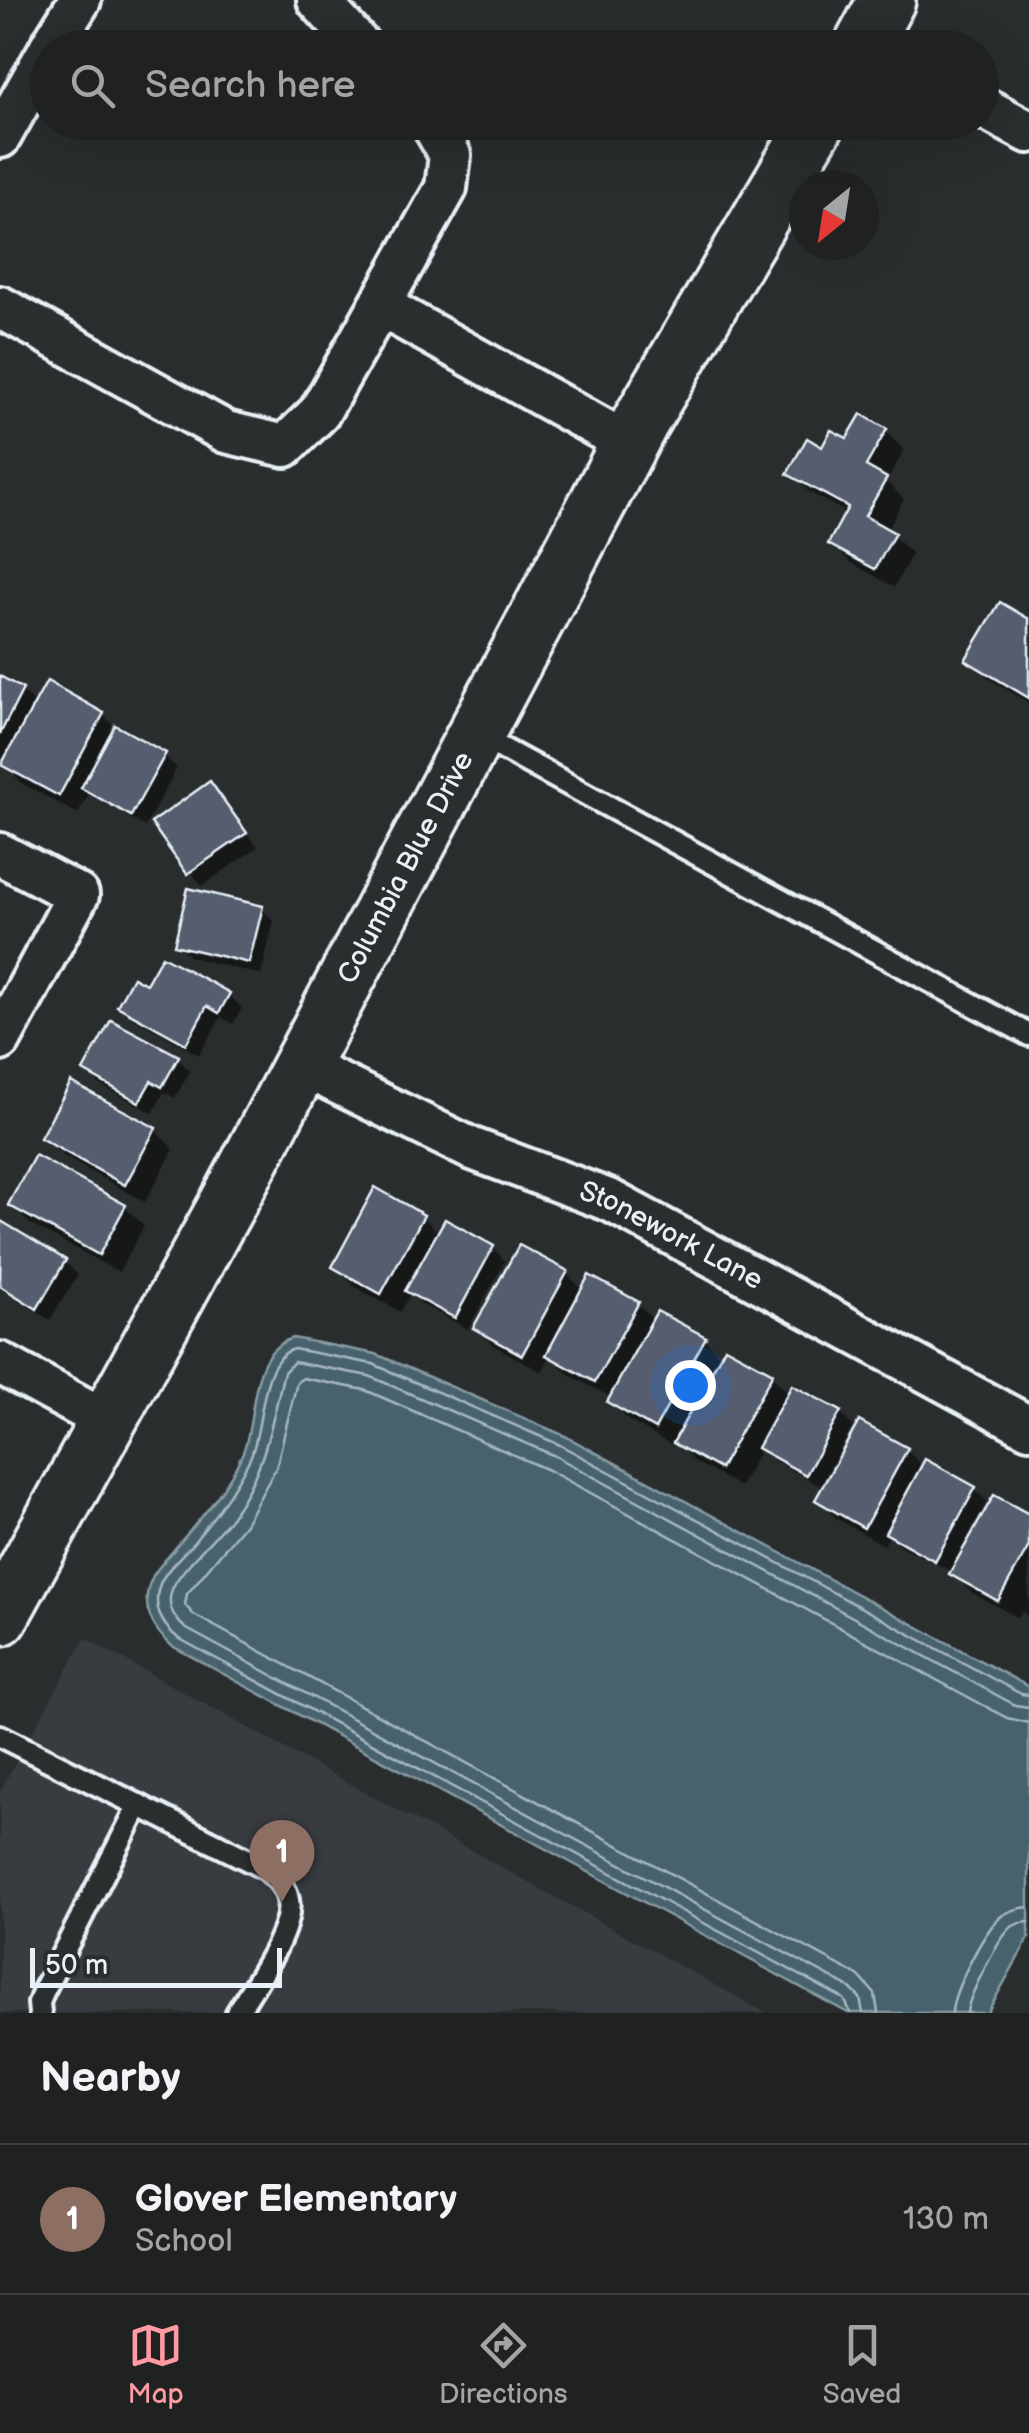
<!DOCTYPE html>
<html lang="en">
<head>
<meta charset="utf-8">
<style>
	:root { --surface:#202222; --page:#282a2a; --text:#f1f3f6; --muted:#a2a4a5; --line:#3d3f40; --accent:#ff9aa2 }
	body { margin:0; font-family:"Balsamiq Sans",sans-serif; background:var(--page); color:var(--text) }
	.compass { position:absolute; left:789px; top:170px; width:90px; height:90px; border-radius:50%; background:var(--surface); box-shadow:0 10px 40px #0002; rotate:210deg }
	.scale { position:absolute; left:30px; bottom:25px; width:252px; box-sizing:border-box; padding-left:10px; border:5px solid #e8f1f8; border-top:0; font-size:28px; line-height:35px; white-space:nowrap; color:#e8f1f8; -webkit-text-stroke:8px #2a2d2e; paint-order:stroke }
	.you { position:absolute; left:690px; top:1385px; width:35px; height:35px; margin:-25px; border:8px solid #fff; border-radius:50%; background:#1a73e8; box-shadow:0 0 0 15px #1a73e833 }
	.badge { display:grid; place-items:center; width:65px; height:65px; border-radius:50%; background:var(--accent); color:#fff; font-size:32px; font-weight:700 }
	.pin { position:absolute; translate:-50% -82px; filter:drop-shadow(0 2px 5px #0008) }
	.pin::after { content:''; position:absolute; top:52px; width:35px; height:30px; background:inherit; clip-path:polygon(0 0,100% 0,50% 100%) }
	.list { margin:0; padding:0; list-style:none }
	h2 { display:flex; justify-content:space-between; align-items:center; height:130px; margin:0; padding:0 40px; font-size:42px }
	h2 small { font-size:32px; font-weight:400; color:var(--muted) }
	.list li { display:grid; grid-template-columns:65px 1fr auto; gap:30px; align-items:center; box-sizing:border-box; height:150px; padding:0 40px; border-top:2px solid var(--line) }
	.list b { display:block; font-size:38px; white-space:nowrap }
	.list p { margin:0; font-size:32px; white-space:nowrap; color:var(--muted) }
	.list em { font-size:32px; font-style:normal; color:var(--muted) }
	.icon { flex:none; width:55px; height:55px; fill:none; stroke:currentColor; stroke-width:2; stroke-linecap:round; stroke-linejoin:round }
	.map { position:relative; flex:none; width:1029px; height:2013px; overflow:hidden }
	.search { position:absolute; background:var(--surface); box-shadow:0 10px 40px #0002; left:30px; right:30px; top:30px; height:110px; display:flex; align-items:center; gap:25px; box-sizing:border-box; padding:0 35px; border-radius:55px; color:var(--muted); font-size:38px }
	.sheet { height:280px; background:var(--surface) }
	nav { display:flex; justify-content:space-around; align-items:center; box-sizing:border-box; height:140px; border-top:2px solid var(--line); background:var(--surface); font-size:28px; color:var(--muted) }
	nav a { display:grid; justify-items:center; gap:5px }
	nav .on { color:var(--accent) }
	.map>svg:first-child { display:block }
</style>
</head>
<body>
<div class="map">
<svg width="1029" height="2013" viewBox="0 0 1029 2013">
	<rect width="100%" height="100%" fill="#2a2d2e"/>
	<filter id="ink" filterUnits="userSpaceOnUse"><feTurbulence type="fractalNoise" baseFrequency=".01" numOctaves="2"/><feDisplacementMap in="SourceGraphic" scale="20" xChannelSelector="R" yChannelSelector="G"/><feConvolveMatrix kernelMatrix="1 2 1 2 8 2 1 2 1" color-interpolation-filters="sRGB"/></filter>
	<g filter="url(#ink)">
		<path fill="#373b41" d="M85,1638L766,2013H0V1791Z"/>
		<path fill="#47626c" stroke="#879ba4" stroke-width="2.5" d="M293,1338L376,1354L565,1436L1029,1687V1938L987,2013H848L172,1646C152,1629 139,1604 152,1578C157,1567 169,1557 176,1547C201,1518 228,1488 243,1452C258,1415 247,1352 293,1338Z"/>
		<g fill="#0007">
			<path d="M885,431L904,450L887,482L904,499L887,531L912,554L894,587L850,562L831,543L848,513L810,493L791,473L823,450Z"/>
			<path d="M1029,622V703L988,678L969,659Z"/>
			<path d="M0,679L22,691L37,705L103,715L118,730L164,755L177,768L145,827L89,794L78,814L23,784L0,760Z"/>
			<path d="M210,785L258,847L202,886L154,824Z"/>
			<path d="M261,908L274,921L261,975L190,957L177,944Z"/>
			<path d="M163,959L229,995L242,1008L233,1024L221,1017L199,1055L133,1018L121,1006L147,987Z"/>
			<path d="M177,1058L190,1071L175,1098L164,1092L153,1113L99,1084L86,1071Z"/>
			<path d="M155,1130L174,1149L145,1202L63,1156L43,1137Z"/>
			<path d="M11,1205L125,1207L144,1226L119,1272L30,1224Z"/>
			<path d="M423,1217L440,1234L493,1248L505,1261L468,1329L421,1304L411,1293L400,1312L354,1286L335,1267Z"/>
			<path d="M2,1224L65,1262L78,1275L50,1320L0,1289Z"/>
			<path d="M566,1273L584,1291L637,1304L654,1321L704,1339L723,1358L771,1375L790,1394L793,1388L840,1413L853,1426L820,1486L773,1460L761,1448L740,1487L695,1462L677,1444L675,1447L629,1421L610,1402L612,1398L568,1374L550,1356L542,1372L495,1346L476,1327Z"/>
			<path d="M907,1450L923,1467L974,1489L987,1501L971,1530L975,1532L1029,1517V1618L1022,1611L1018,1618L971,1592L949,1570L900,1546L890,1535L884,1545L837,1519L818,1500Z"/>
		</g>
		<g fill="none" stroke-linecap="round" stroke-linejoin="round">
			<g stroke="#a8b8c0" stroke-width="2.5">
				<path d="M851,2013L844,1999L178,1638C161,1624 152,1606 160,1584C166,1569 184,1554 194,1542C216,1515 235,1489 250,1458C264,1430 259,1358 294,1349L373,1364L560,1445L1021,1694L1029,1695"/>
				<path d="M863,2013L860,1998L850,1988L185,1628C173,1617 165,1604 173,1587C183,1566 217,1537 232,1516C265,1470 271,1425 284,1372L294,1362L369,1376L555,1456L1015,1705L1029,1707"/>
				<path d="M878,2013L875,1994L859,1976L194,1615L185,1605L187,1594L245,1524L276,1468L297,1382L303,1378L365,1390L548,1470L1007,1718L1029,1723"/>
				<path d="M952,2013C952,1992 983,1934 999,1918C1008,1910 1018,1908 1029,1907"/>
				<path d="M967,2013C968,1997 1000,1935 1013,1926C1020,1922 1022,1923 1029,1922"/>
			</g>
		</g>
		<g fill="#555d6e" stroke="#e8f1f8" stroke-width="2.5">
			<path d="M861,414L887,429L866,466L887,478L865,516L895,533L875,569L828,544L848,507L787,474L807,438L822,447L831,430L847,438Z"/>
			<path d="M1000,602L1029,619V698L965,660Z"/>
			<path d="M0,676L23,689L0,734Z"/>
			<path d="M47,681L104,713L59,796L1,765Z"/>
			<path d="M115,725L166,753L131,816L81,788Z"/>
			<path d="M210,781L247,833L187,874L151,823Z"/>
			<path d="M188,888L263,906L249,963L174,945Z"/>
			<path d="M162,956L230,993L219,1013L207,1006L186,1044L117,1006L133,977L146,984Z"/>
			<path d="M111,1020L179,1056L162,1087L151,1081L139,1102L83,1071Z"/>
			<path d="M71,1082L156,1128L125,1185L40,1138Z"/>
			<path d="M35,1155L126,1205L99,1255L8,1205Z"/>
			<path d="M375,1187L424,1215L381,1294L332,1267Z"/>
			<path d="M445,1219L494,1246L455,1318L405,1291Z"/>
			<path d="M1,1221L66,1260L37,1309L0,1286Z"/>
			<path d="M519,1245L568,1271L522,1355L473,1328Z"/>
			<path d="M589,1275L639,1302L595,1382L546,1355Z"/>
			<path d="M657,1311L706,1337L655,1429L607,1402Z"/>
			<path d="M725,1347L773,1373L720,1469L673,1443Z"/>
			<path d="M792,1385L841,1411L806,1475L757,1448Z"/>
			<path d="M859,1421L908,1448L864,1528L815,1500Z"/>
			<path d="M925,1459L976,1487L935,1561L885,1533Z"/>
			<path d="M994,1495L1029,1514V1546L998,1601L949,1574Z"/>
		</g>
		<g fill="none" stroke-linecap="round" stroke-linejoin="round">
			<defs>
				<g id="lane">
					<path d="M479,736L1029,1035"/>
					<path d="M0,1736L266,1869C275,1877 286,1886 288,1900C294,1930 253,1986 237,2013"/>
					<path d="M40,2013L39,2003L43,1992L139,1805"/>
				</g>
				<g id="street">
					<path d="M318,0L362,48"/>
					<path d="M50,48L80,0"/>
					<path d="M982,107L1029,132"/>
					<path d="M0,137L48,52"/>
					<path d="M381,306L629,444"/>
					<path d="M0,307L226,432L285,446L319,413L446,188L450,155L431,122"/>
					<path d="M0,854L78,895L0,1040"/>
					<path id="s1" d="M301,1065L470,1148L611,1201L1029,1427"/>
					<path d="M0,1363L107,1421"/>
				</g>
				<g id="secondary">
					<path d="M861,48L887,0"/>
					<path id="s2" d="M0,1617L235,1190L641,421L817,122"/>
				</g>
			</defs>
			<use href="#lane" stroke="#e8f1f8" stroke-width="28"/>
			<use href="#street" stroke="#e8f1f8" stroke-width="48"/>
			<use href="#secondary" stroke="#e8f1f8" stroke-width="62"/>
			<use href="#lane" stroke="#2a2d2e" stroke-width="20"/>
			<use href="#street" stroke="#2a2d2e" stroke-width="40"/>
			<use href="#secondary" stroke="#2a2d2e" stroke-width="55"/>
		</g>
	</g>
	<g text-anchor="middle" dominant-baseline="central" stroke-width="9" stroke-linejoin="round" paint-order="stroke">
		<g font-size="28" fill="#e8f1f8" stroke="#2a2d2e">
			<text stroke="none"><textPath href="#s2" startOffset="852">Columbia Blue Drive</textPath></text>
			<text stroke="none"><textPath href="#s1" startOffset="408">Stonework Lane</textPath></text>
		</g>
	</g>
</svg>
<svg class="compass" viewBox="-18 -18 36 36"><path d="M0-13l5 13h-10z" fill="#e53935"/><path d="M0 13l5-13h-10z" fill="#a2a4a5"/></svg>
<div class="scale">50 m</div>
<div class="you"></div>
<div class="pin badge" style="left:282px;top:1902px;background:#8d6e63">1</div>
<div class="search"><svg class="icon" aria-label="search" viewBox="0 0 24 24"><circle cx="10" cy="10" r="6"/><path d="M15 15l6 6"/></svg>Search here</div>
</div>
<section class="sheet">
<h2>Nearby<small></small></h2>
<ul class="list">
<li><span class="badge" style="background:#8d6e63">1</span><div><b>Glover Elementary</b><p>School</p></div><em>130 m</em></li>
</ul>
</section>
<nav>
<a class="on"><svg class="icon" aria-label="map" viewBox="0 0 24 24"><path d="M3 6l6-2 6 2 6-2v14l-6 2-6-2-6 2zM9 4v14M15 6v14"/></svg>Map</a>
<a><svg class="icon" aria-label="directions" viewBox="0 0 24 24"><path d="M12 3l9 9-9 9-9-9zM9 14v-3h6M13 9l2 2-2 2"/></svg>Directions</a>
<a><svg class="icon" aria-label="saved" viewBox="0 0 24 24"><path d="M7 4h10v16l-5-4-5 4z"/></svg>Saved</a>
</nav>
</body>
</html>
